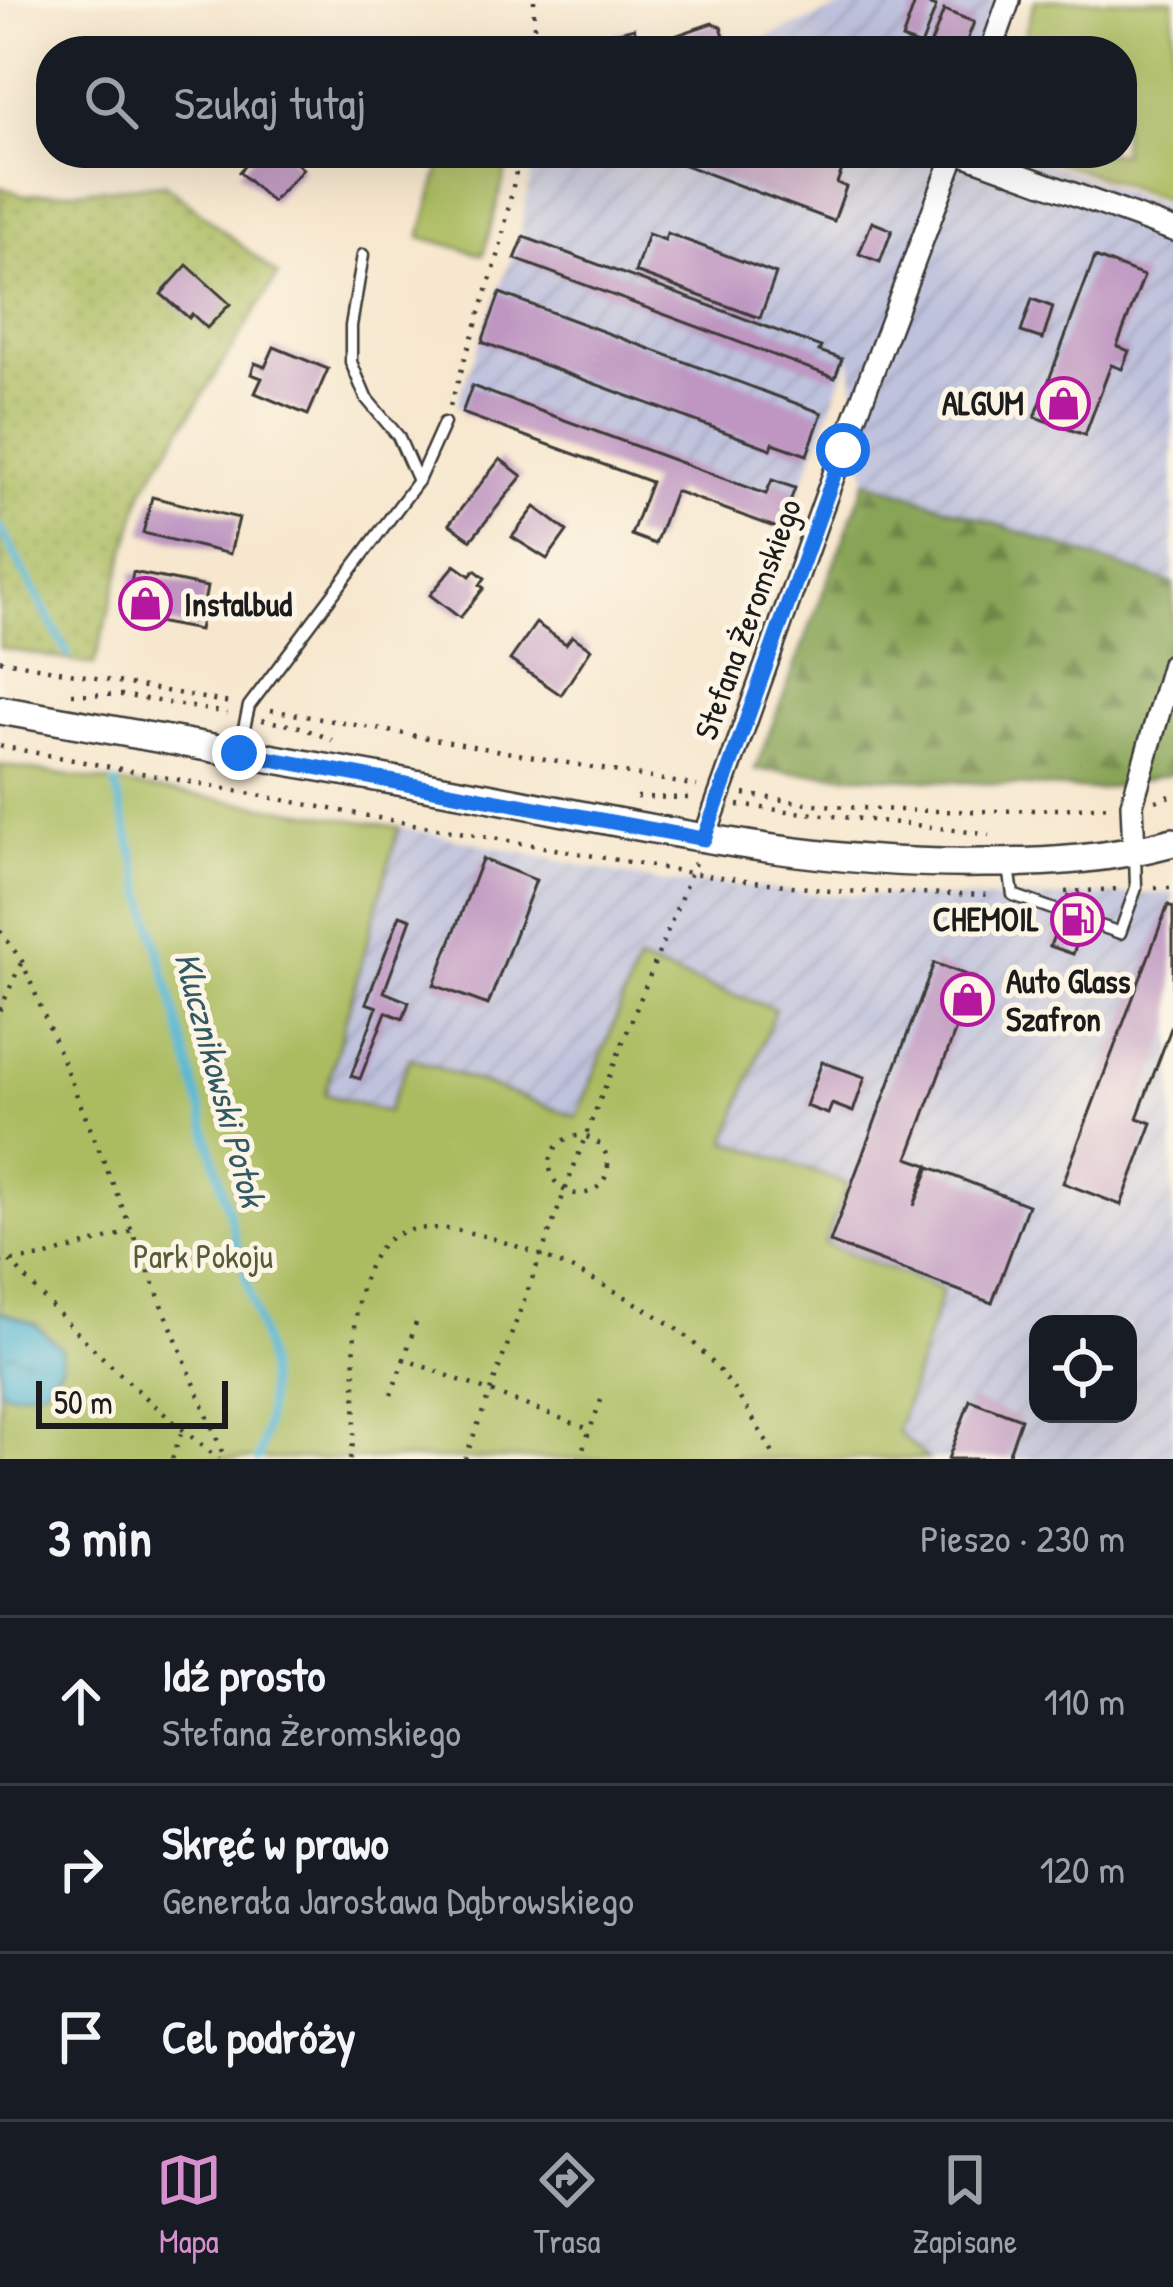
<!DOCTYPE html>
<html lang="pl">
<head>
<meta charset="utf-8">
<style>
	:root { --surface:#171b24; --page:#242831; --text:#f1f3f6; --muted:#9ea1a6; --line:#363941; --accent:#d690ce }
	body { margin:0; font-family:"Patrick Hand",sans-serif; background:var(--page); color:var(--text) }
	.controls { position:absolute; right:36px; bottom:36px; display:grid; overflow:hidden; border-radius:24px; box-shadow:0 12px 48px #0002 }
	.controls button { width:108px; height:108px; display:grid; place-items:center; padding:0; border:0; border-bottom:3px solid var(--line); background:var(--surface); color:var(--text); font:60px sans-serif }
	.scale { position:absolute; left:36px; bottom:30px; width:192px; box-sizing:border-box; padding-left:12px; border:6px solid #1c1c1c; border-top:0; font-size:33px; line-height:42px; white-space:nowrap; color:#1c1c1c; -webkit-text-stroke:9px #fcf5e5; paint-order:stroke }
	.stop { position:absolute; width:36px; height:36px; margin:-27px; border:9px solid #1a73e8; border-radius:50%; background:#fff }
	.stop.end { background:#1a73e8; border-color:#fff; box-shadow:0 3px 12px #0008 }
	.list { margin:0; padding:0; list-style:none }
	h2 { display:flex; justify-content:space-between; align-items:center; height:156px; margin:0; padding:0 48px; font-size:51px }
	h2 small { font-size:39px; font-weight:400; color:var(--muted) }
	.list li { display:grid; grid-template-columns:78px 1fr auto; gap:36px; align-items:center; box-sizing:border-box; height:168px; padding:0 48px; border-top:3px solid var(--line) }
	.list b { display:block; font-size:45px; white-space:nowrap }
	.list p { margin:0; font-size:39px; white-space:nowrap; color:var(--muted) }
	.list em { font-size:39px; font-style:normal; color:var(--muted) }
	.icon { flex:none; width:66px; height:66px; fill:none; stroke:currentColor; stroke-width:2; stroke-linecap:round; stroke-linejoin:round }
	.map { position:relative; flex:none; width:1173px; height:1459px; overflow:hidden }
	.search { position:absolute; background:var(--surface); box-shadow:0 12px 48px #0002; left:36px; right:36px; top:36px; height:132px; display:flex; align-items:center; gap:30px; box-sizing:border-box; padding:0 42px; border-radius:48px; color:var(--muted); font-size:45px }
	.sheet { height:660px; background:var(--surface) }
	nav { display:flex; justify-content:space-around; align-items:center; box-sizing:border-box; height:168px; border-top:3px solid var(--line); background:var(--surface); font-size:33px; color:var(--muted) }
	nav a { display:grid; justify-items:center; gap:6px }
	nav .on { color:var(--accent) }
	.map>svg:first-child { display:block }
</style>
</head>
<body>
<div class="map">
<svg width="1173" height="1459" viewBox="0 0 1173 1459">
	<defs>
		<pattern id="industrial-furrows" width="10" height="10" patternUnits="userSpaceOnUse" patternTransform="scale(3)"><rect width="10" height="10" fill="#bfc2dd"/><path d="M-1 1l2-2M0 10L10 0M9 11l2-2" fill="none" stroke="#a4a6bd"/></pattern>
		<pattern id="grass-dots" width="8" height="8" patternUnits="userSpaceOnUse" patternTransform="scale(3)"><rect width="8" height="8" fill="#abbc60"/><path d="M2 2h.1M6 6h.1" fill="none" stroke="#93a153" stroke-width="1.8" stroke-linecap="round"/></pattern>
		<pattern id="forest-firs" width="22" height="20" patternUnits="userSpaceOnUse" patternTransform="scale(3)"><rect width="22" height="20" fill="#88a456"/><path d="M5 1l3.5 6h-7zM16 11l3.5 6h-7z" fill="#6e8546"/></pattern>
		<pattern id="water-ripples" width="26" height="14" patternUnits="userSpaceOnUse" patternTransform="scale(3)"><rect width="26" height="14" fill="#54b6d3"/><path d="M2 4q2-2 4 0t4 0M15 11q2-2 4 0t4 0" fill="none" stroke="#4593aa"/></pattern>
	</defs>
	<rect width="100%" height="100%" fill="#fcf5e5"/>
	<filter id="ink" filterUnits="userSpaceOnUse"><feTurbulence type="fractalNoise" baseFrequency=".00833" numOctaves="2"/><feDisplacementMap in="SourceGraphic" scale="24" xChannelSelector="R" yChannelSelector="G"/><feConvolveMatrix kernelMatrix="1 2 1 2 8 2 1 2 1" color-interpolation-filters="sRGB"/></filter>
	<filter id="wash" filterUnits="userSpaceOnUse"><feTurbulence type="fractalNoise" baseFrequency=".004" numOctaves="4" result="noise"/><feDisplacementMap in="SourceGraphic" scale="48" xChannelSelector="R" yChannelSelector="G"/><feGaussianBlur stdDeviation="2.7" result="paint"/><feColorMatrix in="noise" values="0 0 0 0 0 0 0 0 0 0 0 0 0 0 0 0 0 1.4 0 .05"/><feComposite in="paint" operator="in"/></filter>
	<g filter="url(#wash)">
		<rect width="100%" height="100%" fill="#f7e7ce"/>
		<g fill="url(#industrial-furrows)" fill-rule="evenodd">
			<path d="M860,0H1003L997,51H733Z"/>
			<path d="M534,153H1021L1173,210V584L866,480L850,356L785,529L456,406L521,231Z"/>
			<path d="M399,827L665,883H715L815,894L995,899L1173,893V1459H928L897,1432L942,1290L823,1244L847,1184L727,1141L774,1010L577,1117L410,1058L387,1113L324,1093ZM1038,1324H1128V1414H1038Z"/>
		</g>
		<path fill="url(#grass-dots)" stroke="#646c3e" stroke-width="3" d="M165,184L278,275L143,490L94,665L0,648V187L24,195Z"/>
		<path fill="url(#forest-firs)" stroke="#526039" stroke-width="3" d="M866,480L1173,584V774L1096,790L755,770Z"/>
		<g fill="#abbc60" stroke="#646c3e" stroke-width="3">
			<path d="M1035,0H1173V203L1033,153H1122V51H1019Z"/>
			<path d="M444,153H511L483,255L420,237Z"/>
			<path d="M0,765L399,827L325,1094L387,1112L410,1058L577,1117L638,962L775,1009L727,1141L848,1184L824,1244L943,1290L897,1432L928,1459H0Z"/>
		</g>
		<path fill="url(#water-ripples)" stroke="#386978" stroke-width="3" d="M0,1311L35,1324L61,1348V1366L45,1388L14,1393L0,1391Z"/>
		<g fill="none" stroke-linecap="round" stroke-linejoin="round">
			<g stroke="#54b6d3" stroke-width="8">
				<path d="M0,527L68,654"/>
				<path d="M115,784L265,1350C270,1388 270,1422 258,1459"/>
			</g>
		</g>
		<g id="blocks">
			<g fill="#be96c1">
				<path d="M916,0L936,7L921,46L902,39Z"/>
				<path d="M944,10L974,22L963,51H928Z"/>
				<path d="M712,23L721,27L727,45L710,51H620L615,33L634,28L640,48Z"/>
				<path d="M256,153H285L303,169L272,202L239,172Z"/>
				<path d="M668,153H848L837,183L846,187L834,221L666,158Z"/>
				<path d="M872,222L892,230L880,262L859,254Z"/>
				<path d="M667,233L776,274L760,318L635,272L648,234L665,240Z"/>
				<path d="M524,237L821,347L819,351L842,359L835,378L515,259Z"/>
				<path d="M1095,257L1144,276L1117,346L1129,351L1122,369L1111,365L1085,435L1035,417Z"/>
				<path d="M187,265L230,304L207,328L192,314L189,318L161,294Z"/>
				<path d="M500,293L822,413L807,455L773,443L771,449L482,342Z"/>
				<path d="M1032,299L1053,307L1043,339L1021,332Z"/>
				<path d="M274,347L328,369L308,415L255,393L262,378L251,374L255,363L265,367Z"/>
				<path d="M472,386L766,494L772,480L795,488L780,529L675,491L655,544L631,535L651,482L462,413Z"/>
				<path d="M500,459L522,476L471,540L449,524Z"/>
				<path d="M152,497L239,518L230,554L143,533Z"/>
				<path d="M535,507L567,531L547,559L512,537Z"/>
				<path d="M455,565L470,576L475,570L485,578L480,585L484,588L460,618L430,595Z"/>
				<path d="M133,572L207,587L199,630L125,616Z"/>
				<path d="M536,623L566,644L572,636L591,649L561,695L510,660Z"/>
				<path d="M482,859L536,880L488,1005L434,985Z"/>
				<path d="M1069,896L1092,905L1073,954L1050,946Z"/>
				<path d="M1168,905L1173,907V1023L1137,1118L1152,1123L1121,1205L1063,1183Z"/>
				<path d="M400,915L411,919L384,992L409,1002L403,1019L386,1012L360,1079L351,1076L377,1007L366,1003Z"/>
				<path d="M934,963L975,978L908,1158L928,1165L914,1206L930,1167L1028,1205L992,1303L830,1242Z"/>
				<path d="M822,1062L865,1077L853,1112L832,1104L828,1114L806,1106Z"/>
				<path d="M970,1400L1021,1419L1007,1459H948Z"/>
			</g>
		</g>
	</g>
	<g filter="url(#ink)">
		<use href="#blocks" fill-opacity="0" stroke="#3d3a37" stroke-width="3"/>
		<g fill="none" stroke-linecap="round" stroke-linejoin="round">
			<defs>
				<g id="service">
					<path d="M363,255L351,326V362L366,398L398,436L418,481"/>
					<path d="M239,750L249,706L418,481L444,423"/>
					<path d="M1009,867L1013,895L1120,933L1136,888L1135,855"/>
				</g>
				<g id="minor">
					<path d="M991,51L1009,0"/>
					<path d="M960,153L1173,230"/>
					<path d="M704,839L838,463L955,153"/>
					<path d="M1134,852L1132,804L1173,664"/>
				</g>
				<path id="tertiary" d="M0,710C161,739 322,766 482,796C651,828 811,866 984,863C1048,863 1111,859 1173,842"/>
			</defs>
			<use href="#service" stroke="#3d3a37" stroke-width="15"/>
			<use href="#minor" stroke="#3d3a37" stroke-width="26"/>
			<use href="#tertiary" stroke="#3d3a37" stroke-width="32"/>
			<g stroke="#3d3a37" stroke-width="4.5" stroke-dasharray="3 9" stroke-linecap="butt">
				<path d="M534,0V51"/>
				<path d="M450,406L499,253L520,153"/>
				<path d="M0,660L230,703"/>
				<path d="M72,694L122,695L227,713"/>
				<path d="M271,710L697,786"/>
				<path d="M262,720L300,727L332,740"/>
				<path d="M0,746L373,817L691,873L831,891L994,895"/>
				<path d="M744,794C865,815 987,814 1109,806"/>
				<path d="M637,797L691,798"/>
				<path d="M1156,801L1173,795"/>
				<path d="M738,805C822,816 906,822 989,835"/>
				<path d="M1155,888H1173"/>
				<path d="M1065,892L1119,889"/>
				<path d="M0,931L22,961L225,1459"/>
				<path d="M0,1010L22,961"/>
				<circle cx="579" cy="1165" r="29"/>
				<path d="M10,1261C76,1335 141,1397 219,1459"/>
				<path d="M0,1262L44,1257L133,1231"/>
				<path d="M416,1323L404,1359L589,1429"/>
				<path d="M391,1395L404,1359"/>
				<path d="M172,1459L182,1431"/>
				<path d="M350,1459C366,1391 337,1315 377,1252C423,1178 635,1296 683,1334C724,1367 751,1414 776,1459"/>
				<path d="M465,1459L585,1137L696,860"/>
				<path d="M579,1459L604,1392"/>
			</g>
			<use href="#service" stroke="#fff" stroke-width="10"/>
			<use href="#minor" stroke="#fff" stroke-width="21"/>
			<use href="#tertiary" stroke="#fff" stroke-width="27"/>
		</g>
	</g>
	<g fill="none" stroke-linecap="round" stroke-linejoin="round" filter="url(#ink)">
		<path stroke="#1a73e8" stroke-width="15" d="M239,753L704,839L843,450"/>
	</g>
	<defs>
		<symbol id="shop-ring" viewBox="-11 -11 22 22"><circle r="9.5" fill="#fcf5e5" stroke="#b5179e" stroke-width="1.5"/><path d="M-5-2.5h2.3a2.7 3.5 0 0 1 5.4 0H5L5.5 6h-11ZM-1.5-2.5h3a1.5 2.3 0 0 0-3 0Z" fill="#b5179e"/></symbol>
		<symbol id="fuel-ring" viewBox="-11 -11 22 22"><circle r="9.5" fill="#fcf5e5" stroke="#b5179e" stroke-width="1.5"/><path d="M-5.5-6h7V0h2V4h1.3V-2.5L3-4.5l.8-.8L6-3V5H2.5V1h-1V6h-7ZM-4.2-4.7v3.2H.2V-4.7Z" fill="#b5179e"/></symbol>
	</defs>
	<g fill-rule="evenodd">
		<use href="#shop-ring" x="1034" y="374" width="59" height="59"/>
		<use href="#shop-ring" x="116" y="574" width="59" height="59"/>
		<use href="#fuel-ring" x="1048" y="890" width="59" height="59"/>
		<use href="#shop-ring" x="938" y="970" width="59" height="59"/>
	</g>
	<g text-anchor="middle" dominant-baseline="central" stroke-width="10" stroke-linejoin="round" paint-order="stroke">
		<g font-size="33" font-weight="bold" fill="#1c1c1c" stroke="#fcf5e5" text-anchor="end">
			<text x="1024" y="403">ALGUM</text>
			<text x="184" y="604" text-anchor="start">Instalbud</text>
			<text x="1039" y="919">CHEMOIL</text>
			<text x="1006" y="981" text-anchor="start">Auto Glass<tspan x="1006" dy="38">Szafron</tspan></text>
		</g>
		<g font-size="33" fill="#1c1c1c" stroke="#fcf5e5">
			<text transform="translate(747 619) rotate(-70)">Stefana Żeromskiego</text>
		</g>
		<g font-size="33" fill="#555c37" stroke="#fcf5e5">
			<text x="203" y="1256">Park Pokoju</text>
		</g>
		<g font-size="36" font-style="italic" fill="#325a65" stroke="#fcf5e5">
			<text transform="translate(221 1079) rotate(75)">Klucznikowski Potok</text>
		</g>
	</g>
</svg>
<div class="controls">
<button><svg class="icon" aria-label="locate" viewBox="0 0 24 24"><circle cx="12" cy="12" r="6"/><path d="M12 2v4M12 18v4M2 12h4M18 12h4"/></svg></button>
</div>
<div class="scale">50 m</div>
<div class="stop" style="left:843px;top:450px"></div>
<div class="stop end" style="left:239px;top:753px"></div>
<div class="search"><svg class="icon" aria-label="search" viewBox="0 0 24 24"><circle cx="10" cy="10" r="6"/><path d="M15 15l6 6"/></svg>Szukaj tutaj</div>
</div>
<section class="sheet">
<h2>3 min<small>Pieszo · 230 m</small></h2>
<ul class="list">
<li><svg class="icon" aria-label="ahead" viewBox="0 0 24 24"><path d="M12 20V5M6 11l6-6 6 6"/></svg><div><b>Idź prosto</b><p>Stefana Żeromskiego</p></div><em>110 m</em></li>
<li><svg class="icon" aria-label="right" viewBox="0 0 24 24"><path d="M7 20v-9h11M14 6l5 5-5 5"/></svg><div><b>Skręć w prawo</b><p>Generała Jarosława Dąbrowskiego</p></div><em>120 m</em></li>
<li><svg class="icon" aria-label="arrive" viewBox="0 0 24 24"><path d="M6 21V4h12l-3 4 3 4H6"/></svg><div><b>Cel podróży</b></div></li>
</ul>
</section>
<nav>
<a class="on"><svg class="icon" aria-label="map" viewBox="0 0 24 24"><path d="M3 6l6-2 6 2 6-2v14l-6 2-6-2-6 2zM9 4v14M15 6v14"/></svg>Mapa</a>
<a><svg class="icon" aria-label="directions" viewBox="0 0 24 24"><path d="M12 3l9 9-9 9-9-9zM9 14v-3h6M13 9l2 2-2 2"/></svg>Trasa</a>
<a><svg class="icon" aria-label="saved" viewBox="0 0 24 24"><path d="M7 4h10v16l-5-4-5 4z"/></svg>Zapisane</a>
</nav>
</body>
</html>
